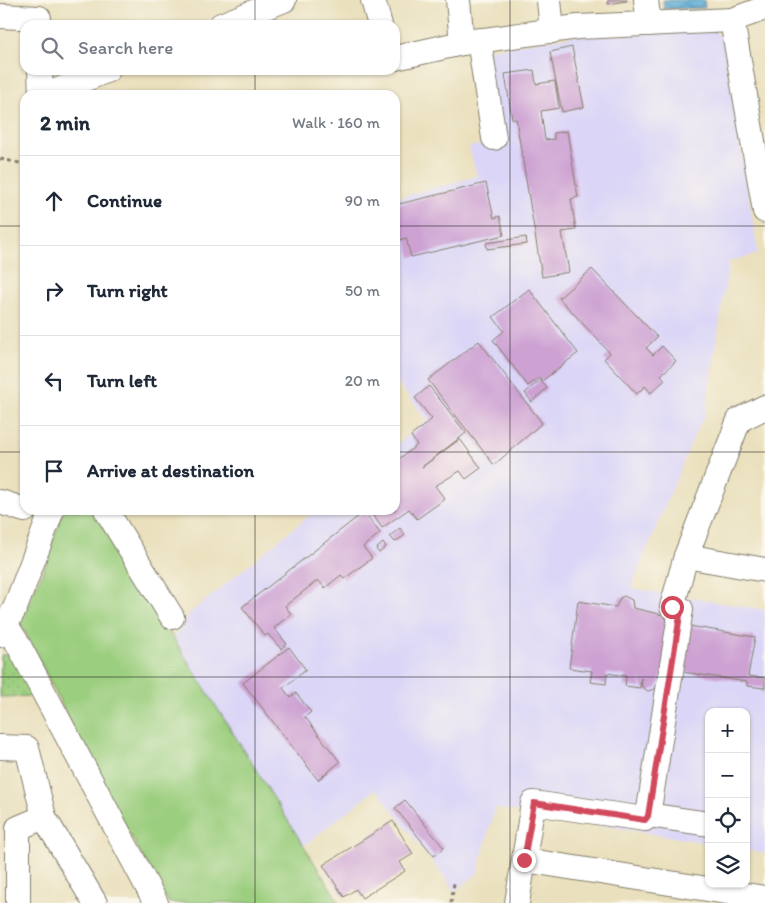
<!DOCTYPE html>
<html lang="en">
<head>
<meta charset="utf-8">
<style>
	:root { --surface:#fff; --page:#f6f6f7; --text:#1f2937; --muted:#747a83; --line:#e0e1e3 }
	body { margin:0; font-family:Itim,sans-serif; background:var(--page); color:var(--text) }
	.controls { position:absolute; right:15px; bottom:15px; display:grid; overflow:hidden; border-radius:10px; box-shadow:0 1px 4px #0004 }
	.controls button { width:45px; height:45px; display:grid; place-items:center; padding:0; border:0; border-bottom:1px solid var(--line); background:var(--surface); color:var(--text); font:25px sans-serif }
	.stop { position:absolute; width:15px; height:15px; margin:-11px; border:4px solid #d1495b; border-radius:50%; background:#fff }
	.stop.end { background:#d1495b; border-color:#fff; box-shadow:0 1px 5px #0008 }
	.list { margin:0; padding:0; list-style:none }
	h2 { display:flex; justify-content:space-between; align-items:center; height:65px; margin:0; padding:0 20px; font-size:21px }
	h2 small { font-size:16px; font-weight:400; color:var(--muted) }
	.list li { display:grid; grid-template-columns:32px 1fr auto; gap:15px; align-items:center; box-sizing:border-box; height:90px; padding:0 20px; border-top:1px solid var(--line) }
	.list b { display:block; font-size:19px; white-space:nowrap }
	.list em { font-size:16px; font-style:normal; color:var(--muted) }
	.icon { flex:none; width:28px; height:28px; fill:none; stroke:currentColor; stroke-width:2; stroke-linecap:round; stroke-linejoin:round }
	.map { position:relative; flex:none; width:765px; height:903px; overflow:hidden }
	.search { position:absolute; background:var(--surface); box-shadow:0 1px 4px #0004; left:20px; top:20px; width:380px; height:55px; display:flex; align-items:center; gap:12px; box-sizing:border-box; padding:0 18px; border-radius:15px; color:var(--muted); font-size:19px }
	.panel { position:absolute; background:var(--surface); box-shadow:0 1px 4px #0004; left:20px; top:90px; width:380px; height:425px; border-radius:15px }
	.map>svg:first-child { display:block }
</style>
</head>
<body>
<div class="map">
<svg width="765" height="903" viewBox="0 0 765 903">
	<defs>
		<pattern id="green-dots" width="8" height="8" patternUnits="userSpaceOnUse" patternTransform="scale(1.25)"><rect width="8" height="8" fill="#9bce7e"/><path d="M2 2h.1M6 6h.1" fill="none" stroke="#85b06c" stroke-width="1.8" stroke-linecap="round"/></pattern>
		<pattern id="water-waves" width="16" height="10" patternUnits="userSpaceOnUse" patternTransform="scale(1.25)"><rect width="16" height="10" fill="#58a9d3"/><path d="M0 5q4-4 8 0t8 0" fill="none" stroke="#4889aa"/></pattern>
	</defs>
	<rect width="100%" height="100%" fill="#fbf7ec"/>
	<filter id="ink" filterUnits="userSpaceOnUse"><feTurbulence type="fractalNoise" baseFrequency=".02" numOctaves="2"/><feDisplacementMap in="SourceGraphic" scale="10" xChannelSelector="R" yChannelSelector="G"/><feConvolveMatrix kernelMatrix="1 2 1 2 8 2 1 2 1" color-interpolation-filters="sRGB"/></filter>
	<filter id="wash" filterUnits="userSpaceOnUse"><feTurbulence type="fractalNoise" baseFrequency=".0096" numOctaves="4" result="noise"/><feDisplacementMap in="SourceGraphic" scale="20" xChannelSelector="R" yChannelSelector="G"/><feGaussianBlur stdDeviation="1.12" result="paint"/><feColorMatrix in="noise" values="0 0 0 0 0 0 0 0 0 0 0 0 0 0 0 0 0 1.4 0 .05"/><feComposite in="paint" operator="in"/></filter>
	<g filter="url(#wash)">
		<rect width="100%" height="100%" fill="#eae0bd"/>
		<path fill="#dbd6f7" d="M715,31L723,40L758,254L729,261L705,416L696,431L631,588L765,610V853L746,850V712H709V843L495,808L477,874L455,891L376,789L301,848L168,648L189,614L316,510H395V446L427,420L395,379V257L398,254L395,250V199L477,176L469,147L498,141L485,50L581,35Z"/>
		<path fill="url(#green-dots)" stroke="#5c754d" d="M13,654L35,696L0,697L1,655Z"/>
		<path fill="#9bce7e" stroke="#5c754d" d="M63,510H93L339,902L169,903L102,785L20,622L46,564Z"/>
		<path fill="url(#water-waves)" stroke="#3a6278" d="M663,0H704L705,8L664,9Z"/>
		<g id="blocks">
			<g fill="#cda2d3">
				<path d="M608,0H627V1L608,4Z"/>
				<path d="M572,47L584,107L562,112L550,52Z"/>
				<path d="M534,70L536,84L555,81L559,108L541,111L545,140L554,139V133L567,131L578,197L571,199L576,230L562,232L569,272L542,277L516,119H512L505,74Z"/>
				<path d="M486,183L494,218L500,216L504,235L411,257L406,238L397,241L395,205Z"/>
				<path d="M526,237L527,244L487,249L486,243Z"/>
				<path d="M592,269L657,337L646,348L653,355L662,346L676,361L661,375L665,380L651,393L645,386L637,394L604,359L610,353L559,298Z"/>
				<path d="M529,289L578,353L542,381L540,377L528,386L493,340L504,331L493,317Z"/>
				<path d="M479,341L542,423L494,465L428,380Z"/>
				<path d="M540,380L547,388L532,402L525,393Z"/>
				<path d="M429,386L466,433L422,467L460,439L481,468L466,479L460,471L435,486L445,499L417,519L409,509L382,528L369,510H395V462L417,445L411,436L432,419L415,398Z"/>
				<path d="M364,512L380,533L363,547L372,558L344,579L341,575L325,588L318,580L285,606L291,614L274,628L287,644L281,649L268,634L265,636L242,607Z"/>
				<path d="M400,528L405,535L395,542L390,536Z"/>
				<path d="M383,543L386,547L379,553L376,549Z"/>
				<path d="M624,596L632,600L633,608L672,617L689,626L755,637L748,676L765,678V688L747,686V682L664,669L657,688L648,691L642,687L641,678L640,688L625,686L626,676L607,673L606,684L590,682L592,671L569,668L578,601L616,607L620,598Z"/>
				<path d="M289,647L306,670L283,688L290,697L296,693L311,712L305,717L340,762L318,780L243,683Z"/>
				<path d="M405,800L444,848L434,856L395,808Z"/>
				<path d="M393,821L413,854L400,862L405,871L362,898L356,889L344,897L323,865Z"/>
			</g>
		</g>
	</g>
	<g filter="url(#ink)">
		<use href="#blocks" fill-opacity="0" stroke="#837e6c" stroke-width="1"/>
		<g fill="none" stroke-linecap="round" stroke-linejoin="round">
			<defs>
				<g id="minor">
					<path d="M373,0L380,25"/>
					<path d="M458,0L462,43"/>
					<path d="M549,0L552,31"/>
					<path d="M646,0L649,24"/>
					<path d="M0,16L39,18"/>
					<path d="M732,20L765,211"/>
					<path d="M221,25L284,0"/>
					<path d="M479,40L494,138"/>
					<path d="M395,58L462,43L578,27L732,20L765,8"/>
					<path d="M40,70L41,95"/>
					<path d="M46,95L108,70"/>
					<path d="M0,502L25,510"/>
					<path d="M106,510L172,617"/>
					<path d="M686,556L765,570"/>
					<path d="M0,623L6,625L18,644L156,903"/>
					<path d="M0,635L15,608L52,510"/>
					<path d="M0,747L27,748L44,817L95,903"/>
					<path d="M648,815L709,824"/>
					<path d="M524,860L765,898"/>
					<path d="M18,903V828L44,817"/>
					<path d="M517,903L533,803L645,819L648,815L681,609L672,607L686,556L739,420L765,407"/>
				</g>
			</defs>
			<use href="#minor" stroke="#837e6c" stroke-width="26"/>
			<g stroke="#837e6c" stroke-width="3" stroke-dasharray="4 4" stroke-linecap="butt">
				<path d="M0,159L25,164"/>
				<path d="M451,903L454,883"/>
			</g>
			<use href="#minor" stroke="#fff" stroke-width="24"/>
		</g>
	</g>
	<g fill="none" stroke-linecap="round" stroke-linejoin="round" filter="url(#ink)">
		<path stroke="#d1495b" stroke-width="6" d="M524,860L534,803L645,820L648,816L681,609L672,607"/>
	</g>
	<path fill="none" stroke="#1c1c1c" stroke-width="1" stroke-opacity="0.55" d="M255,0V25M510,0V903M255,70V95M0,226H25M395,226H765M0,452H25M395,452H765M255,510V903M0,677H765"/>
</svg>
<div class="controls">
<button>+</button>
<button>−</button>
<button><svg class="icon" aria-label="locate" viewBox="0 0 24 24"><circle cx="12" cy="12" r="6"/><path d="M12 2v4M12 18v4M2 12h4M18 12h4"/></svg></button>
<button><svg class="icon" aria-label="layers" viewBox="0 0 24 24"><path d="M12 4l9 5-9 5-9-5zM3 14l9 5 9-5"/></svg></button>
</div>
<div class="stop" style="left:672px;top:607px"></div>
<div class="stop end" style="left:524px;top:860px"></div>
<div class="search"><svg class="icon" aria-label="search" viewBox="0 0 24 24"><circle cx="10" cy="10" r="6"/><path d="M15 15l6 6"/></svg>Search here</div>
<section class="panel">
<h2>2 min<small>Walk · 160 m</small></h2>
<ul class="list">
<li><svg class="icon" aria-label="ahead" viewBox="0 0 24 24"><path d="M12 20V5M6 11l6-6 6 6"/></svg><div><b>Continue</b></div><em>90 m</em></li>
<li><svg class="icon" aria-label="right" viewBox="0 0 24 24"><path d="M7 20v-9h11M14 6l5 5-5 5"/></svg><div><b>Turn right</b></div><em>50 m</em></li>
<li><svg class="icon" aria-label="left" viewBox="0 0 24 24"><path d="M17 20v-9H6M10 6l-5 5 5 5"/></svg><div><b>Turn left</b></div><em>20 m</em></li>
<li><svg class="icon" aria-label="arrive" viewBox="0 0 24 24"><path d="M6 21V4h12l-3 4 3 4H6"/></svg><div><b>Arrive at destination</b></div></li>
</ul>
</section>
</div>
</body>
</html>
